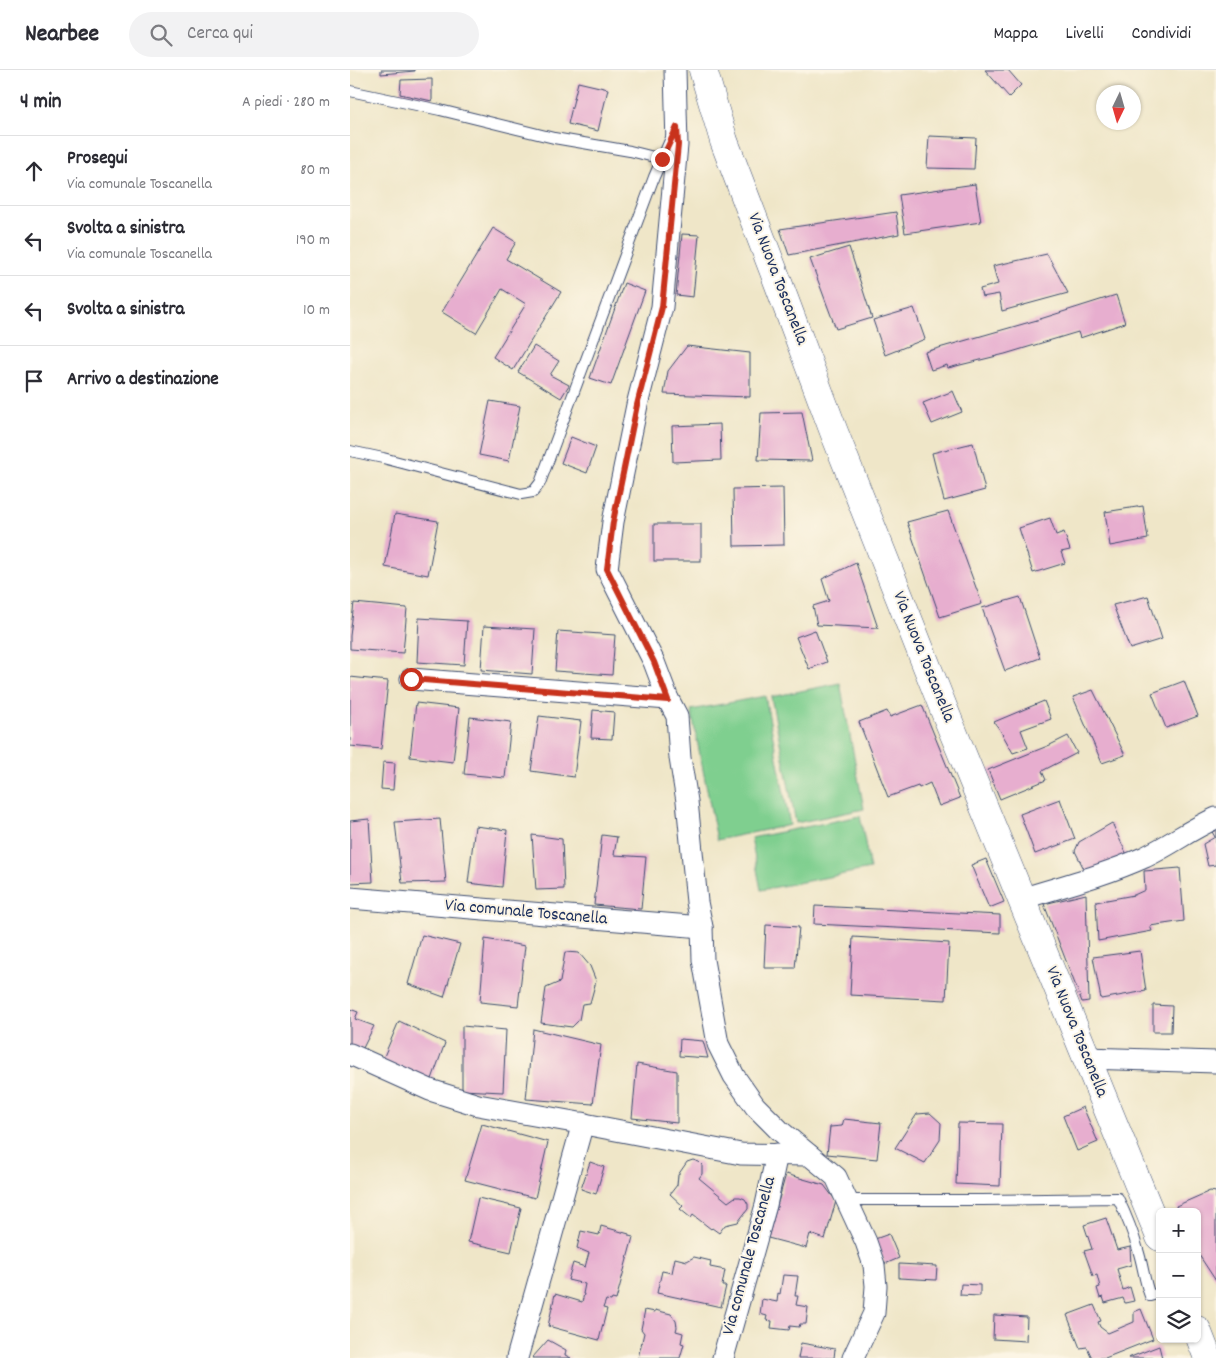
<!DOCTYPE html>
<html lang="it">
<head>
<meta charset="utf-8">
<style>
	:root { --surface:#fff; --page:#f2f2f3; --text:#2b2b33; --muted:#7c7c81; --line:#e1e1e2 }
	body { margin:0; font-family:Dekko,sans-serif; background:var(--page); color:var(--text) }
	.controls { position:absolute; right:15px; bottom:15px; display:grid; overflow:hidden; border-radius:8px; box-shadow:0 1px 4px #0004 }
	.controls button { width:45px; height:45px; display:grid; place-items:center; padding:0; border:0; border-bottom:1px solid var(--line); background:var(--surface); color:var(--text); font:25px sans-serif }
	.compass { position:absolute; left:746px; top:15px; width:45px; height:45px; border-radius:50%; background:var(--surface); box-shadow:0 1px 4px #0004; rotate:185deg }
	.stop { position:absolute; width:15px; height:15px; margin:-11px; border:4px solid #c8321e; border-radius:50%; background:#fff }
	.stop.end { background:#c8321e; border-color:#fff; box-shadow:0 1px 5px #0008 }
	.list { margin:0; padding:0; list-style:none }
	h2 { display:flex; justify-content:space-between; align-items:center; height:65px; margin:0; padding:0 20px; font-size:21px }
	h2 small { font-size:16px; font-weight:400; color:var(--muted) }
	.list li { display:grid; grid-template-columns:32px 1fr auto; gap:15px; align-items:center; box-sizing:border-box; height:70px; padding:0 20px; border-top:1px solid var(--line) }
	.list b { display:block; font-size:19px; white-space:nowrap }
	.list p { margin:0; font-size:16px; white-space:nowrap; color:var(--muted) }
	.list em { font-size:16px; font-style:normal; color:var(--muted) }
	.icon { flex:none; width:28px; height:28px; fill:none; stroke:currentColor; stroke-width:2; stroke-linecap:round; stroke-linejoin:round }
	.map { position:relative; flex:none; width:866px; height:1288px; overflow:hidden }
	header { display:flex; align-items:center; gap:30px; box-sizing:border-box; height:70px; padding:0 25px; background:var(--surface); border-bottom:1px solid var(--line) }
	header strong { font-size:24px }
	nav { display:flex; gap:28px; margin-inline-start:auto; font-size:18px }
	.search { width:350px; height:45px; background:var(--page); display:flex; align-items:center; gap:12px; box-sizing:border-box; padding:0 18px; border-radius:28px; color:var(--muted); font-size:19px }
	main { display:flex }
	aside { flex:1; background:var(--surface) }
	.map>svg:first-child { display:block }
</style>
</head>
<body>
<header>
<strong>Nearbee</strong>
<div class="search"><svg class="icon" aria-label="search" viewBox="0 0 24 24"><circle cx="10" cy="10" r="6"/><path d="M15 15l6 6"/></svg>Cerca qui</div>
<nav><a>Mappa</a><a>Livelli</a><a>Condividi</a></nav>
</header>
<main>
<aside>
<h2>4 min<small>A piedi · 280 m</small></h2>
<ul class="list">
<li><svg class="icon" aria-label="ahead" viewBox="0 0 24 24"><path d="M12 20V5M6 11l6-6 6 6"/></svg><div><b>Prosegui</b><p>Via comunale Toscanella</p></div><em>80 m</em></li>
<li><svg class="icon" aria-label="left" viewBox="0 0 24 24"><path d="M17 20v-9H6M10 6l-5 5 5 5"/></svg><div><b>Svolta a sinistra</b><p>Via comunale Toscanella</p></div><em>190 m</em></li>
<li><svg class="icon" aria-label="left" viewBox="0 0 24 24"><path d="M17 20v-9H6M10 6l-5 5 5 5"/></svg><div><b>Svolta a sinistra</b></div><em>10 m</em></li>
<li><svg class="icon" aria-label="arrive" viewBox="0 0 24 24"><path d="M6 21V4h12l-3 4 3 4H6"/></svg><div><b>Arrivo a destinazione</b></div></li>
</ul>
</aside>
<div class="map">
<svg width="866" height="1288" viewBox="0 0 866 1288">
	<rect width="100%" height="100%" fill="#fcf5e5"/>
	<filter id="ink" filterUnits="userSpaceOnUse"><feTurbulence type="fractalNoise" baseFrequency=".02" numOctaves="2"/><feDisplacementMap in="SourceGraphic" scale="10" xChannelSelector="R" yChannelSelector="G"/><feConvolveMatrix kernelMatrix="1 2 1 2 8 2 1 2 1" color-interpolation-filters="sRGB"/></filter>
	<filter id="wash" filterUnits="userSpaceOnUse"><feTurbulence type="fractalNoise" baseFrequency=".0096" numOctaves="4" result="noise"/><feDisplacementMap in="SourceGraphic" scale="20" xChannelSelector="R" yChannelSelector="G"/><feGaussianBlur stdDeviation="1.12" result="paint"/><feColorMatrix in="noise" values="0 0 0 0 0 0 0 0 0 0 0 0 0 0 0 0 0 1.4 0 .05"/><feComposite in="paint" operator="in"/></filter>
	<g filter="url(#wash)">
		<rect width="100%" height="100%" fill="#efe6c8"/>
		<g fill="#7fcf8f" stroke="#4d7f76">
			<path d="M490,613L514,739L446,753L421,627Z"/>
			<path d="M415,626L440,755L367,770L341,640Z"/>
			<path d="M510,746L520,799L411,820L401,768Z"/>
		</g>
		<g id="blocks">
			<g fill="#e7aecf">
				<path d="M31,0H65V1L31,4Z"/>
				<path d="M635,0H658L671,15L659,27Z"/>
				<path d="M82,9V31L50,24L51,10Z"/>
				<path d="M228,12L258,19L248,61L218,54Z"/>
				<path d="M579,66L626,68L624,99L577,98Z"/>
				<path d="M625,114L631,152L555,163L549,125Z"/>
				<path d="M546,142L549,164L439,185L430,159Z"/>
				<path d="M143,158L166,172L156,189L211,222L163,300L143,287L176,234L152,219L126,263L92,242Z"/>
				<path d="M332,164L349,165L343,227L326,225Z"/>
				<path d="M499,177L522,248L486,259L460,189Z"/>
				<path d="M697,184L718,223L652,241L649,224L632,227L630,219L648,214L643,196Z"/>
				<path d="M274,213L295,221L261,315L240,308Z"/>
				<path d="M766,225L775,253L730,268L728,262L655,284L598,298L597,295L581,300L575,282L687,250Z"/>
				<path d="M564,238L575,269L535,285L523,250Z"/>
				<path d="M184,276L209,291L200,305L219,315L211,328L168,302Z"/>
				<path d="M337,276L400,283V327L314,324L318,301Z"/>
				<path d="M603,321L612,342L582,354L573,333Z"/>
				<path d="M140,331L170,336L159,391L129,385Z"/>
				<path d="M452,342L462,391L408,390L411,343Z"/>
				<path d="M370,354L371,390L323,392L322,356Z"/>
				<path d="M221,367L246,377L237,403L211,393Z"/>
				<path d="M623,373L635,420L594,431L582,383Z"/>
				<path d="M433,418L434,475L384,476L383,419Z"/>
				<path d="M793,436L798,469L760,476L755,442Z"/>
				<path d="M598,441L632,534L590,547L557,452Z"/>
				<path d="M45,444L88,451L78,505L35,497Z"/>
				<path d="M700,448L706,465L714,462L720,480L711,482L715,493L683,503L669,458Z"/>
				<rect x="304" y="454" width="47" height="37"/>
				<path d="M506,493L528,558L467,555L463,536L479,531L472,509Z"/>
				<path d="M798,526L812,569L780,579L763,535Z"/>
				<path d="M670,527L690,588L655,601L632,538Z"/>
				<path d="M4,533L57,538L53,583L0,579V566Z"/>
				<path d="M69,548L117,551L114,595L67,592Z"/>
				<path d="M134,556L185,559L182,604L131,600Z"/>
				<path d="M465,560L477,592L459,599L446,567Z"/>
				<path d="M208,561L265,565L262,605L205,601Z"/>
				<path d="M0,607L38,611L31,679L0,676Z"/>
				<path d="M834,611L848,646L816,658L802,623Z"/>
				<path d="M743,620L775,685L752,693L723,627Z"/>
				<path d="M694,631L701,649L671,660L678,678L663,683L650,660L644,652Z"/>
				<path d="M66,633L109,638L103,692L60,687Z"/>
				<path d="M572,635L610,728L589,736L580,713L569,718L568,716L538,727L509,652L537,641L540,647Z"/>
				<path d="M243,640L264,642L262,669L241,668Z"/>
				<path d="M189,646L231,651L224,707L181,701Z"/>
				<path d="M120,647L161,652L155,708L114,704Z"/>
				<path d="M718,666L727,683L692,701L696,710L650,729L638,700L700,675Z"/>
				<path d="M33,692L45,693L43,720L31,719Z"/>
				<path d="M710,729L725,769L685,784L670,744Z"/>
				<path d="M19,749L23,812L0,813V751Z"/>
				<path d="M90,749L96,812L52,813L45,752Z"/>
				<path d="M762,753L778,787L736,803L725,781L729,772Z"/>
				<path d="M125,756L157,760L152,817L118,813Z"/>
				<path d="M866,758V795L858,796L853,774L865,767L861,760Z"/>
				<path d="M182,765L212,769L214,819L186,820Z"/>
				<path d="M252,765L267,767L264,785L296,787L291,839L244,835Z"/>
				<path d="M636,789L654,832L639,838L621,795Z"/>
				<path d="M830,798L834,851L800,856L802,861L748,871L746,832L784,825L795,820L794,801Z"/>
				<path d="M736,824L739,931L732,932L694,834Z"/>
				<path d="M465,836L650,845V863L464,854Z"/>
				<path d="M416,855L449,857L445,898H414Z"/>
				<path d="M72,865L110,874L94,927L58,914Z"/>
				<path d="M503,867L599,873L596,930L500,925Z"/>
				<path d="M135,869L175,876L168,936L130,932Z"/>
				<path d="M790,881L796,921L751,929L743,887Z"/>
				<path d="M215,882L229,883L240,896L246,911L240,933L232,934L229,950L222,957L191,953L196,918L210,912Z"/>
				<path d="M803,935L822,936L821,962H803Z"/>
				<path d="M0,939L8,942L5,949L24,956L11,982L0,978Z"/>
				<path d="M49,951L95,973L81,1012L32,991Z"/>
				<path d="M112,956L156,960L153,1022L112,1020Z"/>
				<path d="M183,959L251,975L243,1034L176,1029Z"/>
				<path d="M330,969L353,971L358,988L329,986Z"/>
				<path d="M287,994L327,1001V1053L282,1048Z"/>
				<path d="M733,1037L748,1072L727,1081L713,1046Z"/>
				<path d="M580,1043L591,1053L590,1070L575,1093L545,1078L567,1044Z"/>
				<path d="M494,1049L531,1053L527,1089L477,1084L480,1057L492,1056Z"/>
				<path d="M608,1053L652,1054L650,1116L606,1114Z"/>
				<path d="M132,1054L198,1072L185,1128L115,1110Z"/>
				<path d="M343,1090L349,1092L352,1095V1104L349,1108L378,1132L385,1127H390L395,1129L398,1134V1139L388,1152L375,1155L369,1163L362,1158L361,1159L343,1145L341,1148L330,1139L333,1136L320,1124L327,1115L328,1105L337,1092Z"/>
				<path d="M240,1092L254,1097L246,1124L231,1119Z"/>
				<path d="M436,1104L474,1115L486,1131L475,1169L460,1164L456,1178L418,1168Z"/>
				<path d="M860,1121L866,1122V1211L847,1182V1142H828L826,1136Z"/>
				<path d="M128,1128L171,1138L161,1182L118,1172Z"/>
				<path d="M756,1148L767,1180L780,1177L781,1195L767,1199L773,1220L780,1217L784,1231L775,1233L773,1228L755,1233L753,1227L750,1228L747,1218L750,1217L747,1205L743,1206L734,1181L742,1179L734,1155Z"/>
				<path d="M251,1156L279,1164V1166L283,1167L266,1230L262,1229L261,1231L256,1230L253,1238L257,1239L249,1270L198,1256L205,1224L232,1232L234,1224H233L235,1214L218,1210L223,1193L235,1197L239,1183L227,1178L231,1161L249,1165Z"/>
				<path d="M539,1164L549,1188L535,1194L525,1169Z"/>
				<path d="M344,1187L361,1191L360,1197L375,1200L372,1216H376L371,1237L307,1223L312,1201L322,1203L325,1188L337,1191Z"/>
				<path d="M549,1194L587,1196L586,1210L549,1208Z"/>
				<path d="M433,1205L448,1206L445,1226H448L446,1235L458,1237L456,1254H450L449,1257L440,1256L439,1260L421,1258L422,1251L416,1250L417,1246L410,1244L412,1229L427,1232L428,1223L430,1224Z"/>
				<path d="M611,1214L630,1215V1226L610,1225Z"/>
				<path d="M744,1235L751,1251L748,1252L750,1257L758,1263L784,1252V1242L791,1239L803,1269L755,1288H742L737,1277L730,1278L717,1245Z"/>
				<path d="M295,1240L305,1242V1240L321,1244L326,1251L327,1257L326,1261L333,1263L331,1273L334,1274L330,1288H288L294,1263L291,1259Z"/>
				<path d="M644,1245L677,1247L676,1271L643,1269Z"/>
				<path d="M198,1270L216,1280L215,1285L221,1288H182Z"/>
				<path d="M451,1273L485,1279L484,1288H448Z"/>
				<path d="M809,1276L812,1288H778Z"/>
			</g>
		</g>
	</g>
	<g filter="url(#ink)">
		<use href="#blocks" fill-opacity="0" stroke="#3b4a6e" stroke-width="1"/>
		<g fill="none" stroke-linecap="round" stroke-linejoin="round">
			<defs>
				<g id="service">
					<path d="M0,21L90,40L204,68L280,81L312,89"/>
					<path d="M0,381L33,388L171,424L183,422L190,413L304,107L321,68"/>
					<path d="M497,1130H632L768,1128C776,1145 783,1162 788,1180C793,1195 794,1210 800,1226L810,1223"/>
				</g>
				<g id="minor">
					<path d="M325,0L327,75L312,237L287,335L263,452L257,499L304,592L318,629L327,646L330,688L337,731L347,832L352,857L353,890L368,974L384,1006L405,1036L429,1060L486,1107L516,1172L524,1195L526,1216L524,1243L503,1288"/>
					<path d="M61,609L318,629"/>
					<path d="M0,828L352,857"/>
					<path d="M671,829C713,816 755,805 795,787C820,775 841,759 866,748"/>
					<path d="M0,984L80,1020L128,1035L224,1052L391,1084L459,1085"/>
					<path d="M736,988L866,992"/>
					<path d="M167,1288L233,1053"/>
					<path d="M373,1288L416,1135L427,1084"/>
				</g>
				<g id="secondary">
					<path d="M353,0L374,71L429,215L484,362L597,647L810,1167"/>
					<path d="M847,1260L858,1288"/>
				</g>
			</defs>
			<use href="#service" stroke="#3b4a6e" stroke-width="12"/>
			<use href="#minor" stroke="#3b4a6e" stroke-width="23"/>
			<use href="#secondary" stroke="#3b4a6e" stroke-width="29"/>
			<use href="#service" stroke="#fff" stroke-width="10"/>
			<use href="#minor" stroke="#fff" stroke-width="21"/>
			<use href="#secondary" stroke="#fff" stroke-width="28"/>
		</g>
	</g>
	<g fill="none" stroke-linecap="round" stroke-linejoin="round" filter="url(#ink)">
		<path stroke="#c8321e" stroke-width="6" d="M61,609L318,630L304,592L257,499L263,452L287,335L312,237L328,75L327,57L312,89"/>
	</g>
	<g text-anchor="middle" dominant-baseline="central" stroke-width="4" stroke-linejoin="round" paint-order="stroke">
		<g font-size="18" fill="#1b2f5e" stroke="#fcf5e5">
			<text transform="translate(427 209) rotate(69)">Via Nuova Toscanella</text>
			<text transform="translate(573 587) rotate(68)">Via Nuova Toscanella</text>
			<text transform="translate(176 843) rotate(5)">Via comunale Toscanella</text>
			<text transform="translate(726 962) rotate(68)">Via Nuova Toscanella</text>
			<text transform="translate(400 1186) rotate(-75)">Via comunale Toscanella</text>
		</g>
	</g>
</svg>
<div class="controls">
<button>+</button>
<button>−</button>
<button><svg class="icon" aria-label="layers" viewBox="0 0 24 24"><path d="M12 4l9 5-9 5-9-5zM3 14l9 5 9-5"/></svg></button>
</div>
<svg class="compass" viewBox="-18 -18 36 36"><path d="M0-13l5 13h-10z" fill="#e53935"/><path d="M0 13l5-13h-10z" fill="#7c7c81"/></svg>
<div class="stop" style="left:61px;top:609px"></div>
<div class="stop end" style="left:312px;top:89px"></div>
</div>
</main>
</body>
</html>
